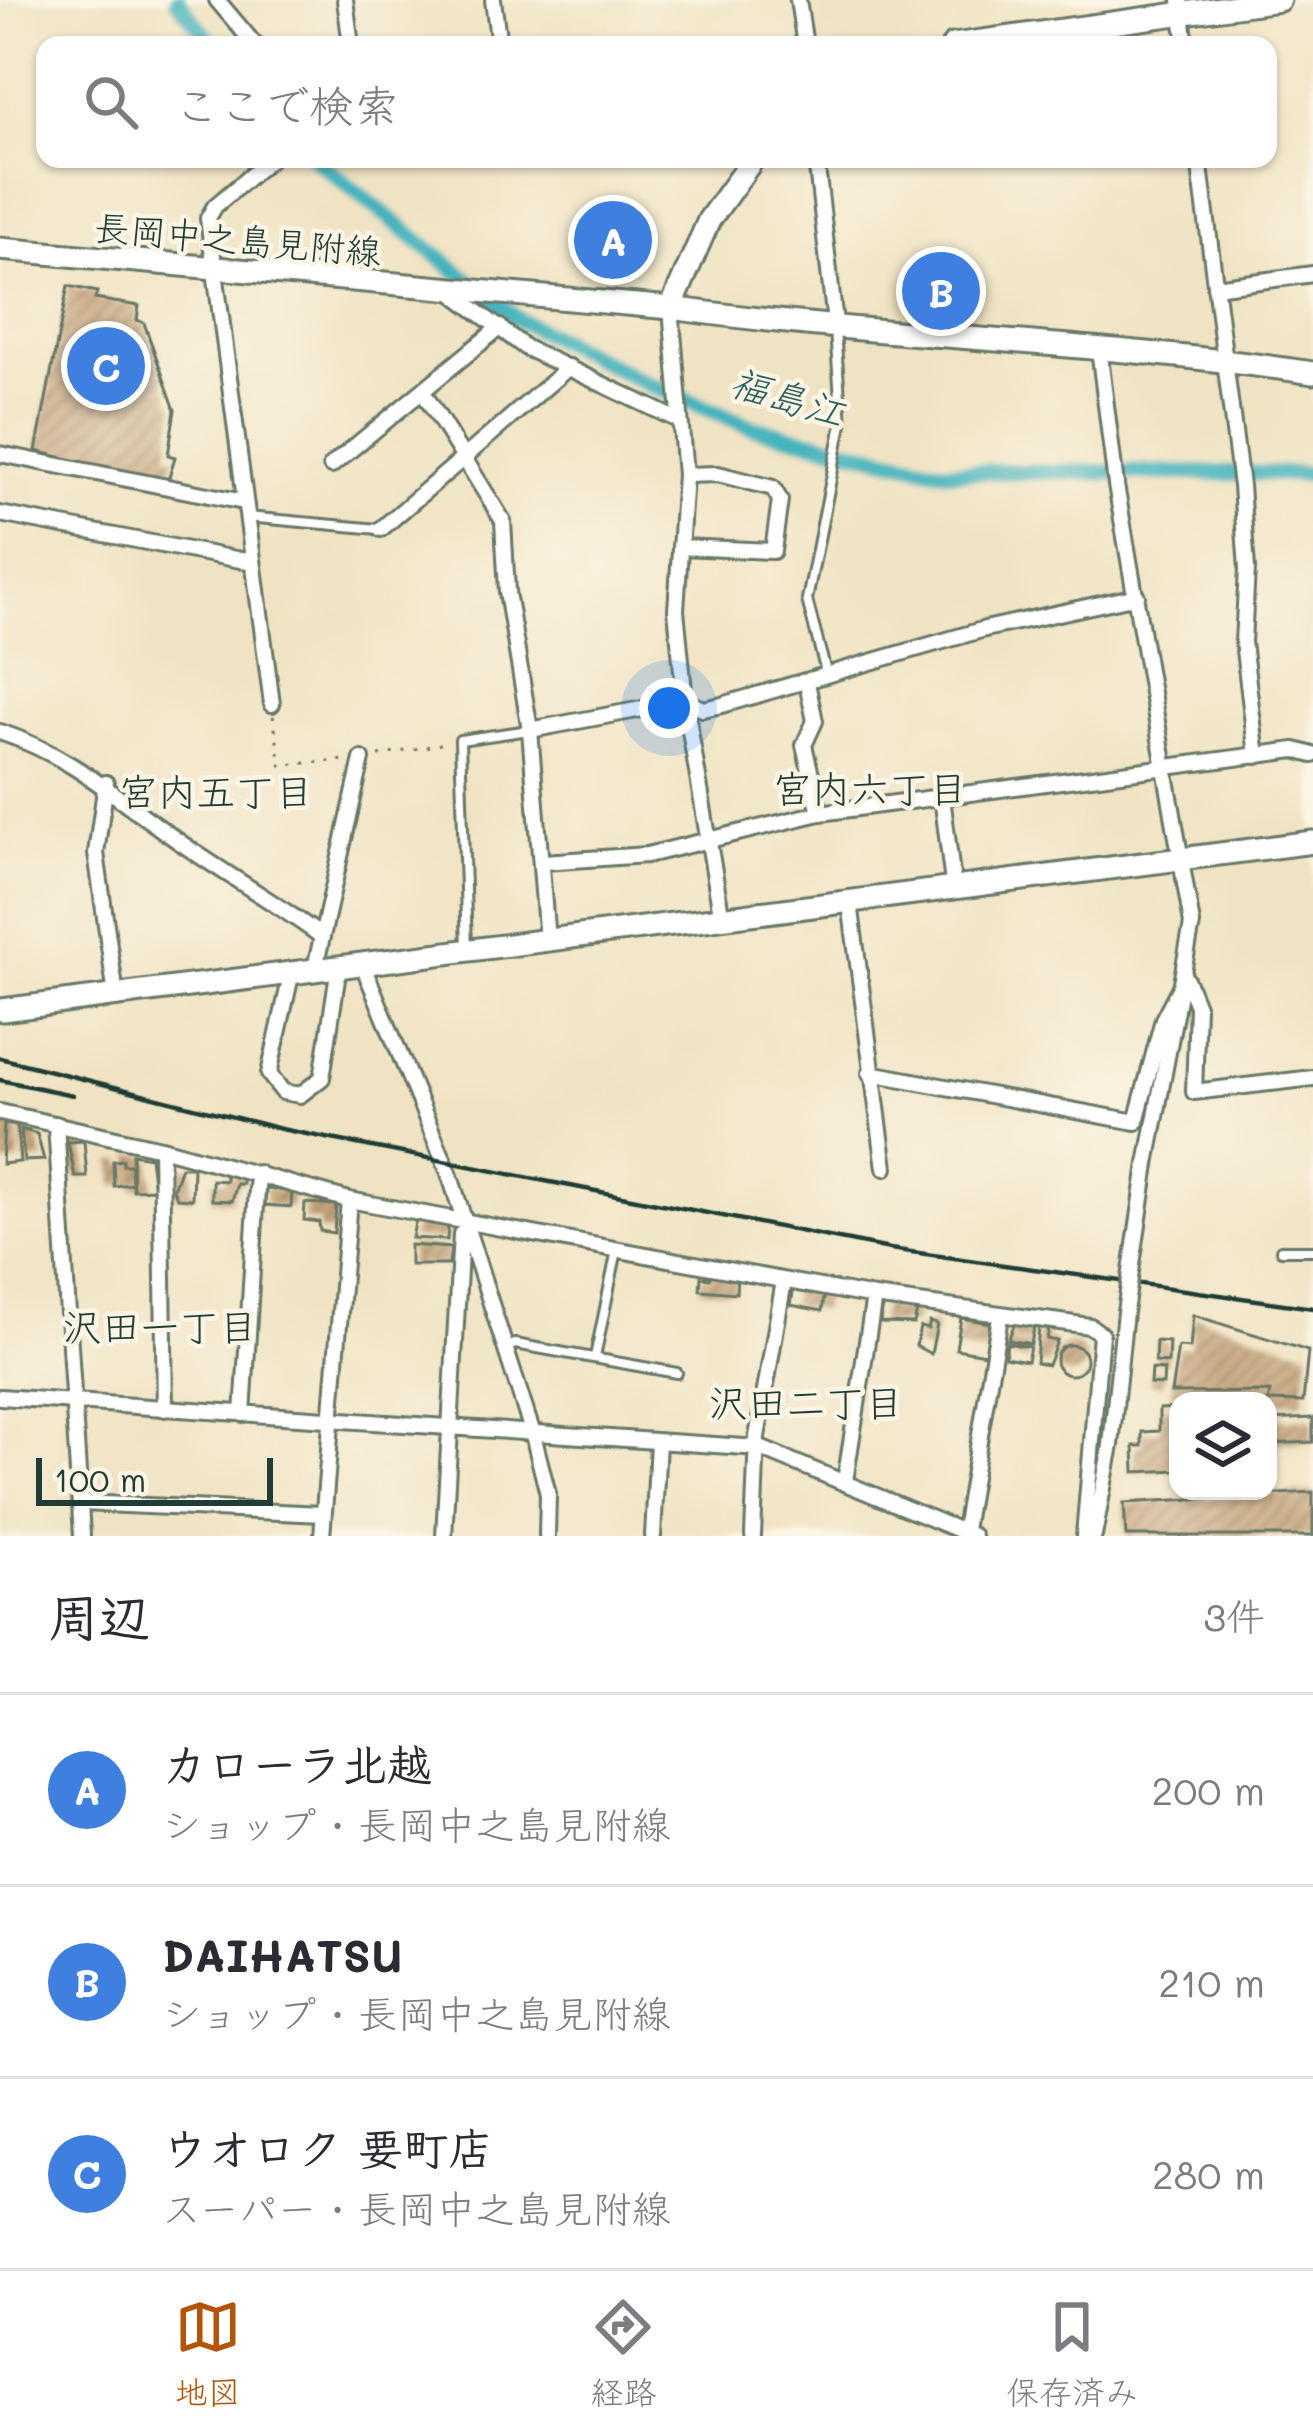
<!DOCTYPE html>
<html lang="ja">
<head>
<meta charset="utf-8">
<style>
	:root { --surface:#fff; --page:#f7f7f7; --text:#2b2b33; --muted:#7c7c81; --line:#e1e1e2; --accent:#b45309 }
	body { margin:0; font-family:Mali,"Klee One",sans-serif; background:var(--page); color:var(--text) }
	.controls { position:absolute; right:36px; bottom:36px; display:grid; overflow:hidden; border-radius:24px; box-shadow:0 3px 9px #0004 }
	.controls button { width:108px; height:108px; display:grid; place-items:center; padding:0; border:0; border-bottom:3px solid var(--line); background:var(--surface); color:var(--text); font:60px sans-serif }
	.scale { position:absolute; left:36px; bottom:30px; width:237px; box-sizing:border-box; padding-left:12px; border:6px solid #1f3d34; border-top:0; font-size:33px; line-height:42px; white-space:nowrap; color:#1f3d34; -webkit-text-stroke:9px #fcf5e5; paint-order:stroke }
	.you { position:absolute; left:669px; top:708px; width:42px; height:42px; margin:-30px; border:9px solid #fff; border-radius:50%; background:#1a73e8; box-shadow:0 0 0 18px #1a73e833 }
	.badge { display:grid; place-items:center; width:78px; height:78px; border-radius:50%; background:var(--accent); color:#fff; font-size:39px; font-weight:700 }
	.pin { position:absolute; translate:-50% -50%; border:6px solid #fff; box-shadow:0 3px 12px #0006 }
	.list { margin:0; padding:0; list-style:none }
	h2 { display:flex; justify-content:space-between; align-items:center; height:156px; margin:0; padding:0 48px; font-size:51px }
	h2 small { font-size:39px; font-weight:400; color:var(--muted) }
	.list li { display:grid; grid-template-columns:78px 1fr auto; gap:36px; align-items:center; box-sizing:border-box; height:192px; padding:0 48px; border-top:3px solid var(--line) }
	.list b { display:block; font-size:45px; white-space:nowrap }
	.list p { margin:0; font-size:39px; white-space:nowrap; color:var(--muted) }
	.list em { font-size:39px; font-style:normal; color:var(--muted) }
	.icon { flex:none; width:66px; height:66px; fill:none; stroke:currentColor; stroke-width:2; stroke-linecap:round; stroke-linejoin:round }
	.map { position:relative; flex:none; width:1313px; height:1536px; overflow:hidden }
	.search { position:absolute; background:var(--surface); box-shadow:0 3px 9px #0004; left:36px; right:36px; top:36px; height:132px; display:flex; align-items:center; gap:30px; box-sizing:border-box; padding:0 42px; border-radius:24px; color:var(--muted); font-size:45px }
	.sheet { height:732px; background:var(--surface) }
	nav { display:flex; justify-content:space-around; align-items:center; box-sizing:border-box; height:168px; border-top:3px solid var(--line); background:var(--surface); font-size:33px; color:var(--muted) }
	nav a { display:grid; justify-items:center; gap:6px }
	nav .on { color:var(--accent) }
	.map>svg:first-child { display:block }
</style>
</head>
<body>
<div class="map">
<svg width="1313" height="1536" viewBox="0 0 1313 1536">
	<defs>
		<pattern id="building-hatch" width="6" height="6" patternUnits="userSpaceOnUse" patternTransform="scale(3)"><rect width="6" height="6" fill="#c5a37a"/><path d="M-1 1l2-2M0 6l6-6M5 7l2-2" fill="none" stroke="#9f8665"/></pattern>
	</defs>
	<rect width="100%" height="100%" fill="#fcf5e5"/>
	<filter id="ink" filterUnits="userSpaceOnUse"><feTurbulence type="fractalNoise" baseFrequency=".00833" numOctaves="2"/><feDisplacementMap in="SourceGraphic" scale="24" xChannelSelector="R" yChannelSelector="G"/><feConvolveMatrix kernelMatrix="1 2 1 2 8 2 1 2 1" color-interpolation-filters="sRGB"/></filter>
	<filter id="wash" filterUnits="userSpaceOnUse"><feTurbulence type="fractalNoise" baseFrequency=".004" numOctaves="4" result="noise"/><feDisplacementMap in="SourceGraphic" scale="48" xChannelSelector="R" yChannelSelector="G"/><feGaussianBlur stdDeviation="2.7" result="paint"/><feColorMatrix in="noise" values="0 0 0 0 0 0 0 0 0 0 0 0 0 0 0 0 0 1.4 0 .05"/><feComposite in="paint" operator="in"/></filter>
	<g filter="url(#wash)">
		<rect width="100%" height="100%" fill="#f0e3c3"/>
		<g fill="none" stroke-linecap="round" stroke-linejoin="round">
			<g stroke="#44b4bd" stroke-width="16">
				<path d="M177,0L214,45"/>
				<path d="M315,159L519,320L648,384L752,427L944,471L1313,474"/>
			</g>
		</g>
		<g id="blocks">
			<g fill="url(#building-hatch)">
				<path d="M68,286L97,292L95,299L139,306L137,320L144,323L175,410L168,455L175,457L167,484L36,451Z"/>
				<path d="M4,1124L17,1125L20,1162L2,1164Z"/>
				<path d="M21,1129L37,1134L44,1160L24,1161Z"/>
				<path d="M84,1141L87,1177H75L68,1142Z"/>
				<path d="M132,1154L150,1157L154,1189L133,1190Z"/>
				<path d="M123,1160V1165H131L132,1184L114,1186L113,1161Z"/>
				<path d="M181,1167H193L192,1199L177,1198L173,1189Z"/>
				<path d="M226,1175H243V1184H237L232,1201L212,1200V1180L226,1181Z"/>
				<path d="M266,1189L292,1191L291,1207L265,1205Z"/>
				<path d="M305,1203L336,1205L334,1233L320,1231L319,1222L304,1220Z"/>
				<path d="M416,1218L448,1225L447,1240L412,1238Z"/>
				<path d="M410,1245L451,1248L449,1265H410Z"/>
				<path d="M710,1273L737,1276L736,1293L700,1290L701,1277L710,1278Z"/>
				<path d="M794,1286L825,1292L822,1311L791,1305Z"/>
				<path d="M883,1306L917,1311L914,1324L880,1323Z"/>
				<path d="M1193,1315L1308,1351L1303,1402L1268,1401L1270,1392L1171,1393L1178,1347L1190,1348Z"/>
				<path d="M961,1318L990,1323L985,1354L956,1349Z"/>
				<path d="M930,1322L937,1324L931,1354L916,1346L920,1327L928,1329Z"/>
				<path d="M1015,1323L1034,1327L1031,1344L1008,1340Z"/>
				<path d="M1039,1327L1049,1329L1047,1339L1057,1341L1048,1365L1036,1363Z"/>
				<path d="M1156,1341L1169,1342L1168,1363L1155,1362Z"/>
				<path d="M1007,1343L1030,1347L1027,1361L1005,1357Z"/>
				<circle cx="1071" cy="1360" r="15"/>
				<path d="M1151,1369L1164,1370L1163,1385L1150,1384Z"/>
				<path d="M1178,1408V1470L1135,1472L1134,1446H1142V1432L1159,1431V1409Z"/>
				<path d="M1313,1418V1442L1268,1444V1420Z"/>
				<path d="M1313,1492V1536H1126L1124,1503Z"/>
			</g>
		</g>
	</g>
	<g filter="url(#ink)">
		<use href="#blocks" fill-opacity="0" stroke="#687766" stroke-width="3"/>
		<g fill="none" stroke-linecap="round" stroke-linejoin="round">
			<defs>
				<g id="lane">
					<path d="M247,517L379,529"/>
					<path d="M827,676L807,600L842,424L835,331"/>
					<path d="M467,948L460,740L529,730"/>
					<path d="M1281,1250H1313"/>
					<path d="M505,1348L515,1344L677,1373"/>
					<path d="M595,1357L617,1250"/>
				</g>
				<g id="street">
					<path d="M217,0L255,45"/>
					<path d="M345,0L351,45"/>
					<path d="M493,0L499,45"/>
					<path d="M798,0L805,45"/>
					<path d="M1180,0L1186,45"/>
					<path d="M270,159L215,206L208,218L272,704"/>
					<path d="M816,159L835,323"/>
					<path d="M1199,159L1241,486L1247,569L1243,642L1257,756"/>
					<path d="M1215,287L1313,274"/>
					<path d="M451,292L526,348L680,421"/>
					<path d="M671,308L685,475L676,610L685,701L722,919"/>
					<path d="M1099,349L1116,485L1192,924L1147,1164"/>
					<path d="M423,392L503,521L507,592L530,730L547,941"/>
					<path d="M0,454L244,502"/>
					<path d="M331,466L500,327"/>
					<path d="M0,514L251,562"/>
					<path d="M381,529L569,367"/>
					<path d="M680,547L773,551L780,500L773,488L718,474L685,475"/>
					<path d="M807,683L815,721L804,745L820,813"/>
					<path d="M530,730L685,701L703,709L722,705L985,629L1137,596"/>
					<path d="M0,732C73,756 120,801 181,843C227,875 276,903 321,936"/>
					<path d="M106,783L96,853L116,996"/>
					<path d="M942,797L954,891"/>
					<path d="M543,862L647,855L820,813L1295,750L1313,755"/>
					<path d="M850,903L885,1168"/>
					<path d="M362,963L449,1173L532,1431L548,1494L547,1536"/>
					<path d="M315,968L362,759"/>
					<path d="M292,971L269,1074L283,1092L300,1095L322,1078L339,966"/>
					<path d="M1186,979L1197,1006L1194,1092L1313,1078"/>
					<path d="M870,1073L1136,1122L1163,1019L1181,985"/>
					<path d="M0,1112L161,1148L349,1200L874,1297L1090,1326L1101,1334L1084,1536"/>
					<path d="M56,1124L82,1536"/>
					<path d="M161,1148L165,1409"/>
					<path d="M0,1397L760,1448L973,1536"/>
					<path d="M243,1414L258,1173"/>
					<path d="M845,1481L874,1297"/>
					<path d="M81,1503L323,1514"/>
					<path d="M322,1536L349,1200"/>
					<path d="M444,1536L461,1234"/>
					<path d="M653,1536L658,1442"/>
					<path d="M753,1536L757,1437L784,1281"/>
					<path d="M963,1536L1000,1317"/>
					<path d="M1094,1536L1111,1445L1125,1312"/>
				</g>
				<g id="secondary">
					<path d="M953,45L1279,0"/>
					<path d="M0,249L671,308C884,338 1100,341 1313,373"/>
					<path d="M671,308L709,220L753,159"/>
					<path d="M2,1010L1313,842"/>
				</g>
			</defs>
			<use href="#lane" stroke="#687766" stroke-width="14"/>
			<use href="#street" stroke="#687766" stroke-width="20"/>
			<use href="#secondary" stroke="#687766" stroke-width="27"/>
			<g stroke="#687766" stroke-width="3" stroke-dasharray="3 9" stroke-linecap="butt">
				<path d="M273,716L281,765L346,760"/>
				<path d="M379,756L446,743"/>
			</g>
			<use href="#lane" stroke="#fff" stroke-width="8"/>
			<use href="#street" stroke="#fff" stroke-width="14"/>
			<use href="#secondary" stroke="#fff" stroke-width="21"/>
			<g stroke="#1f3d34" stroke-width="4.5">
				<path d="M0,1058L281,1129L890,1249L1313,1308"/>
				<path d="M0,1080L73,1095"/>
			</g>
			<defs>
				<path id="street-bridge" d="M1125,1312L1147,1164"/>
			</defs>
			<use href="#street-bridge" stroke="#687766" stroke-width="20" stroke-linecap="butt"/>
			<use href="#street-bridge" stroke="#fff" stroke-width="14"/>
		</g>
	</g>
	<g text-anchor="middle" dominant-baseline="central" stroke-width="9" stroke-linejoin="round" paint-order="stroke">
		<g font-size="36" fill="#1f3d34" stroke="#fcf5e5">
			<text transform="translate(238 238) rotate(5)">長岡中之島見附線</text>
		</g>
		<g font-size="39" font-style="italic" fill="#2a615d" stroke="#fcf5e5">
			<text transform="translate(788 396) rotate(17)">福島江</text>
		</g>
		<g font-size="39" fill="#1f3d34" stroke="#fcf5e5">
			<text x="870" y="787">宮内六丁目</text>
			<text x="216" y="790">宮内五丁目</text>
			<text x="160" y="1325">沢田一丁目</text>
			<text x="806" y="1401">沢田二丁目</text>
		</g>
	</g>
</svg>
<div class="controls">
<button><svg class="icon" aria-label="layers" viewBox="0 0 24 24"><path d="M12 4l9 5-9 5-9-5zM3 14l9 5 9-5"/></svg></button>
</div>
<div class="scale">100 m</div>
<div class="you"></div>
<div class="pin badge" style="left:613px;top:240px;background:#3f7fe0">A</div>
<div class="pin badge" style="left:941px;top:291px;background:#3f7fe0">B</div>
<div class="pin badge" style="left:106px;top:366px;background:#3f7fe0">C</div>
<div class="search"><svg class="icon" aria-label="search" viewBox="0 0 24 24"><circle cx="10" cy="10" r="6"/><path d="M15 15l6 6"/></svg>ここで検索</div>
</div>
<section class="sheet">
<h2>周辺<small>3件</small></h2>
<ul class="list">
<li><span class="badge" style="background:#3f7fe0">A</span><div><b>カローラ北越</b><p>ショップ · 長岡中之島見附線</p></div><em>200 m</em></li>
<li><span class="badge" style="background:#3f7fe0">B</span><div><b>DAIHATSU</b><p>ショップ · 長岡中之島見附線</p></div><em>210 m</em></li>
<li><span class="badge" style="background:#3f7fe0">C</span><div><b>ウオロク 要町店</b><p>スーパー · 長岡中之島見附線</p></div><em>280 m</em></li>
</ul>
</section>
<nav>
<a class="on"><svg class="icon" aria-label="map" viewBox="0 0 24 24"><path d="M3 6l6-2 6 2 6-2v14l-6 2-6-2-6 2zM9 4v14M15 6v14"/></svg>地図</a>
<a><svg class="icon" aria-label="directions" viewBox="0 0 24 24"><path d="M12 3l9 9-9 9-9-9zM9 14v-3h6M13 9l2 2-2 2"/></svg>経路</a>
<a><svg class="icon" aria-label="saved" viewBox="0 0 24 24"><path d="M7 4h10v16l-5-4-5 4z"/></svg>保存済み</a>
</nav>
</body>
</html>
